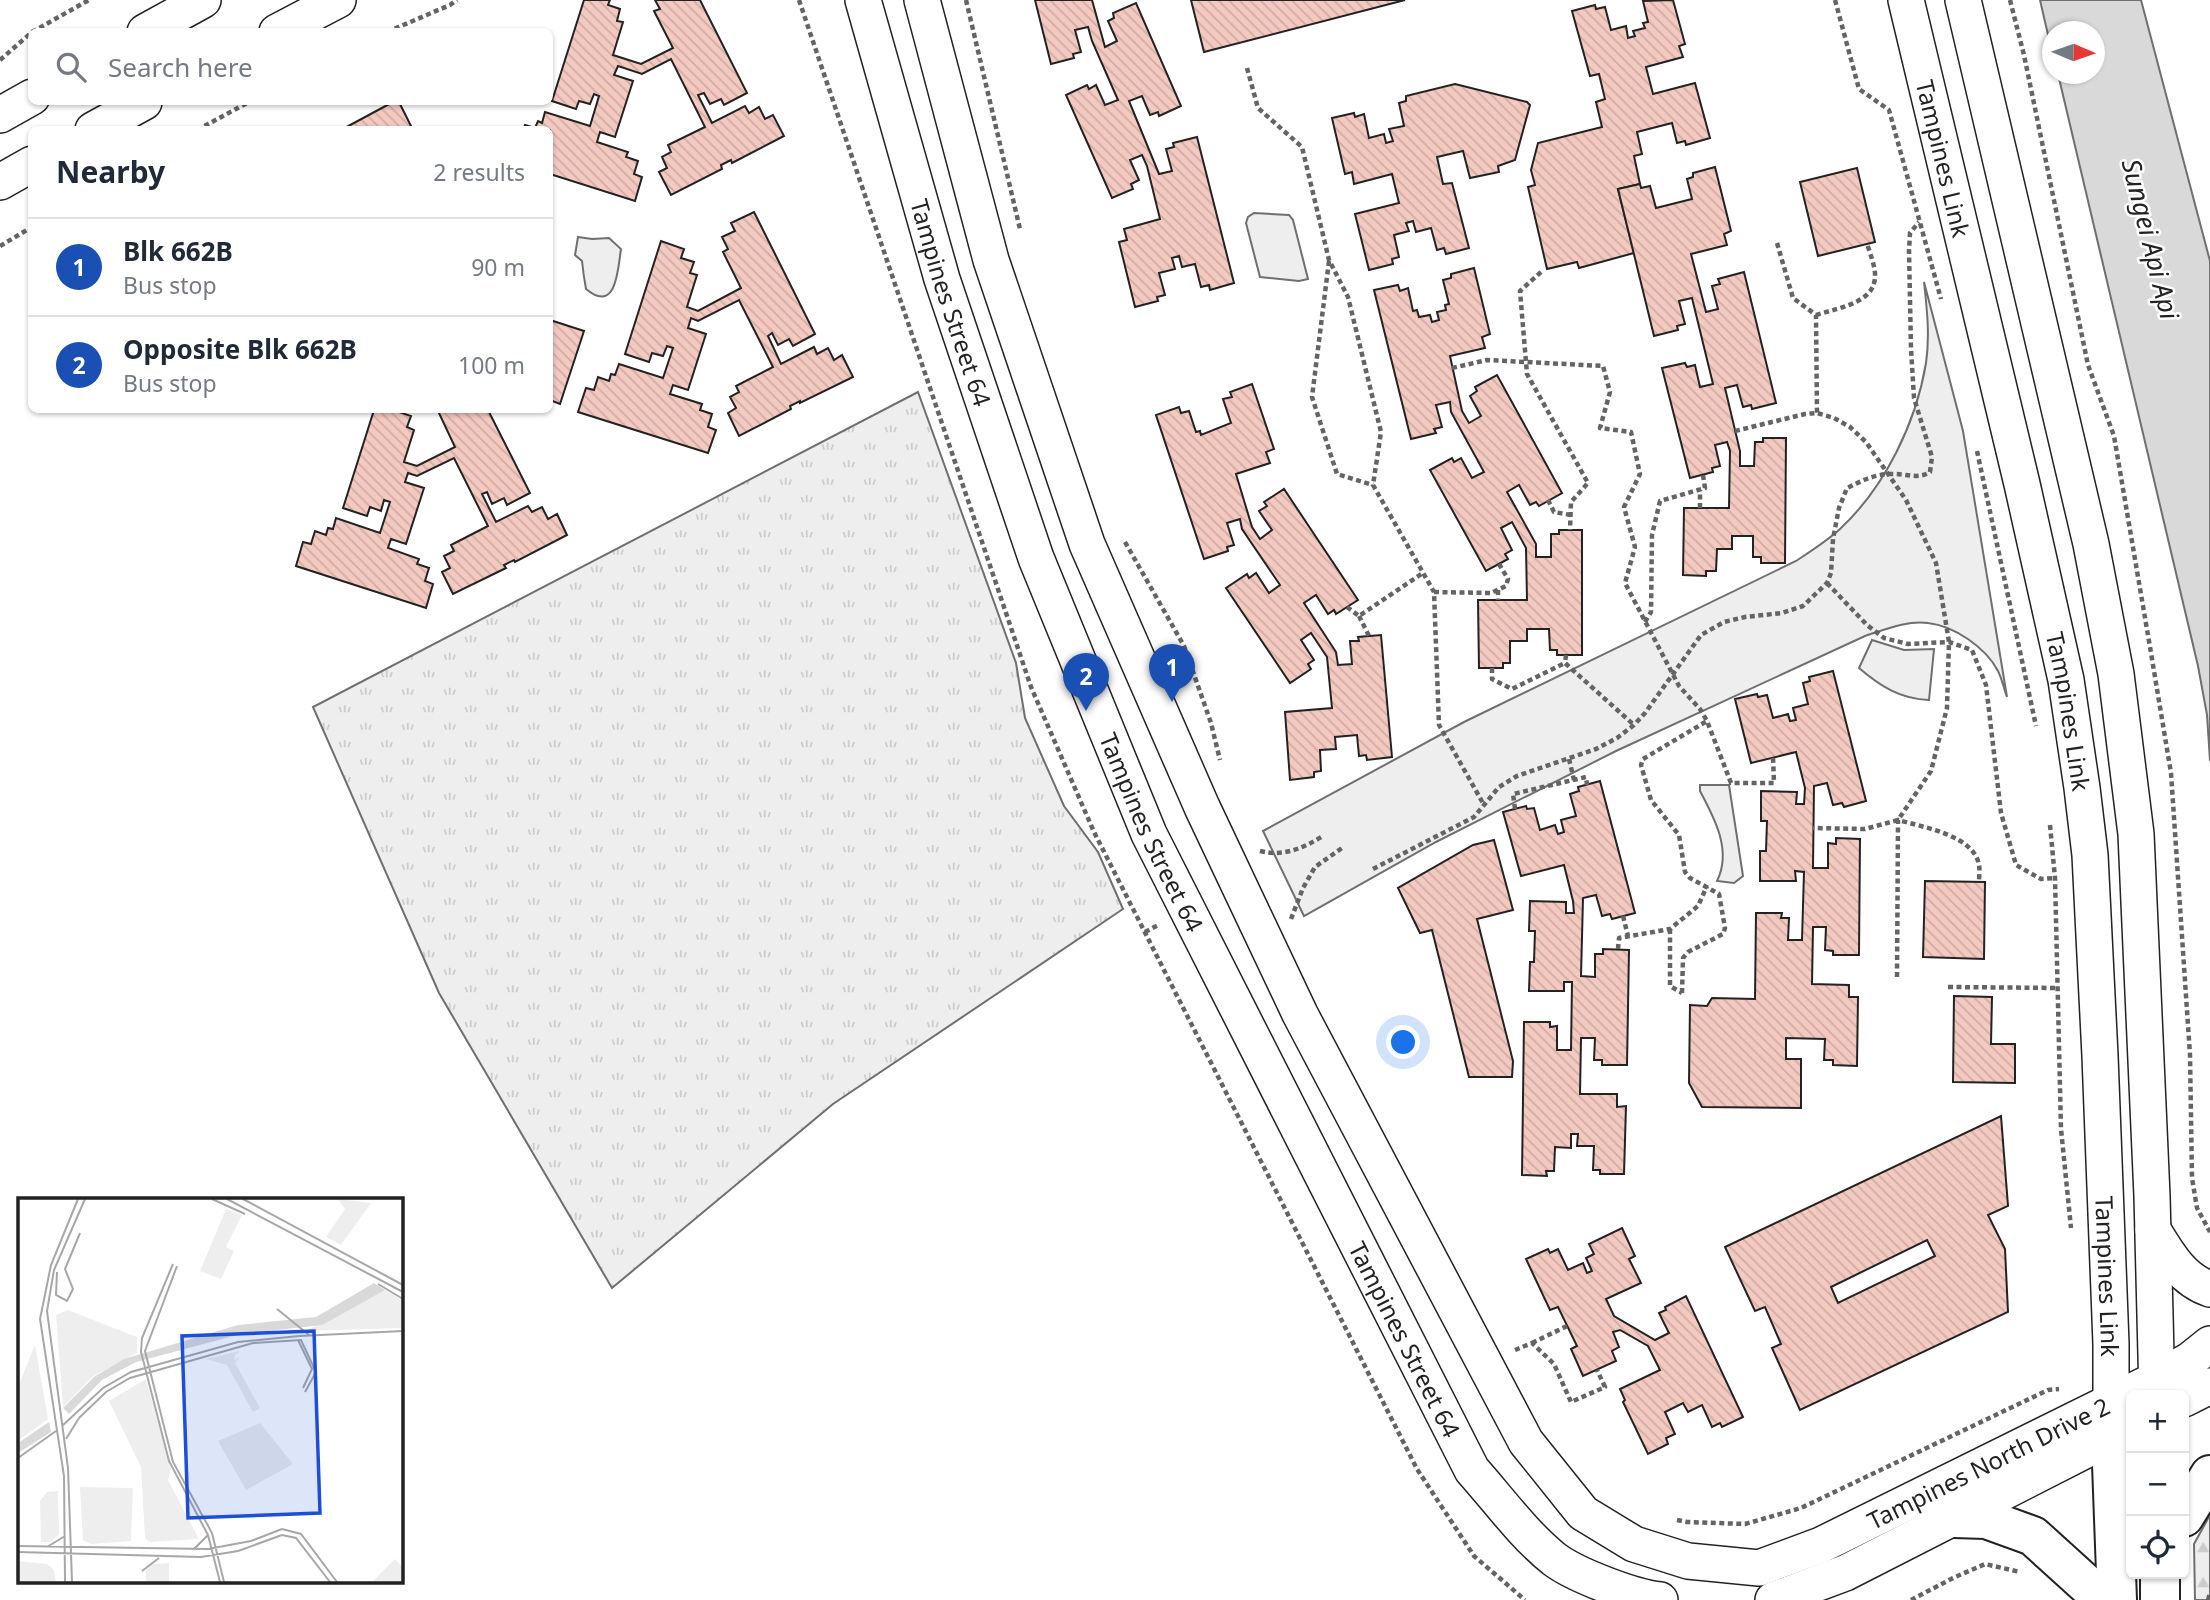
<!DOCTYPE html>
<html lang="en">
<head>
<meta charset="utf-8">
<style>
	:root { --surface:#fff; --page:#f6f6f7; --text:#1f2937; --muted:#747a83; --line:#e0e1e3; --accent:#ea580c }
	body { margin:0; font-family:"Noto Sans",sans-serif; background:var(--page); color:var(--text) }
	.controls { position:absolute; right:21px; bottom:21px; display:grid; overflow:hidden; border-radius:10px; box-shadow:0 2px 5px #0004 }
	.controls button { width:63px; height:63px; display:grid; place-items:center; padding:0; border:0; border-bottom:2px solid var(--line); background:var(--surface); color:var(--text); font:35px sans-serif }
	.compass { position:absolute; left:2042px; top:21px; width:63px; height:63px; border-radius:50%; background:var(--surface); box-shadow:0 2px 5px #0004; rotate:92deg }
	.you { position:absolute; left:1404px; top:1043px; width:24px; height:24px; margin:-18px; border:5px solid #fff; border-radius:50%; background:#1a73e8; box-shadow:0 0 0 10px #1a73e833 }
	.badge { display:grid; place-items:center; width:46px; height:46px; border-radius:50%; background:var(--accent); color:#fff; font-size:23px; font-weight:700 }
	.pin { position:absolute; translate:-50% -58px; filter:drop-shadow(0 2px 4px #0008) }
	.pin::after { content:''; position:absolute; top:37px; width:24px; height:21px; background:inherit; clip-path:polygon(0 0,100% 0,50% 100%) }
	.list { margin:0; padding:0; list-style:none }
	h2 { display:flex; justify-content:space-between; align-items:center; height:91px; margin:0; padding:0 28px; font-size:30px }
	h2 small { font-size:23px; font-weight:400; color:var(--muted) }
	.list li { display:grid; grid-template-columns:46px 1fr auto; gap:21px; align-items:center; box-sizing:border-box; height:98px; padding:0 28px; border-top:2px solid var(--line) }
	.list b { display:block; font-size:26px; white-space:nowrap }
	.list p { margin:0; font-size:23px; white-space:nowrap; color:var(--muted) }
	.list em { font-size:23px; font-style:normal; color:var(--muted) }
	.icon { flex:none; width:38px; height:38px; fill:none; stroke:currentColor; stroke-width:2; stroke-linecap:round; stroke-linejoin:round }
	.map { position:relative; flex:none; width:2210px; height:1600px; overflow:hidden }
	.search { position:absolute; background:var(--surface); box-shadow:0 2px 5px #0004; left:28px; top:28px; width:525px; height:77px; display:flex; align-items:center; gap:18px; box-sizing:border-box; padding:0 24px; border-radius:10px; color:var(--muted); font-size:26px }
	.panel { position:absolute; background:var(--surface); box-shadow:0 2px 5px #0004; left:28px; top:126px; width:525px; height:287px; border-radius:10px }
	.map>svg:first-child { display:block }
</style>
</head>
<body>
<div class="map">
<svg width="2210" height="1600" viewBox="0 0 2210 1600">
	<defs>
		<pattern id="grass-tufts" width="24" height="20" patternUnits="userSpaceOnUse" patternTransform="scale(1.75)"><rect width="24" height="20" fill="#eee"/><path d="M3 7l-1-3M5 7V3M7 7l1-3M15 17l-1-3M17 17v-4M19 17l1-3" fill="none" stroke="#ccc"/></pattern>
		<pattern id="forest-firs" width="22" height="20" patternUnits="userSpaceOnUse" patternTransform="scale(1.75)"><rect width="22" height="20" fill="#eee"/><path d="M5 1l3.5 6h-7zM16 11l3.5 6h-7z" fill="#ccc"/></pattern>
		<pattern id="building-back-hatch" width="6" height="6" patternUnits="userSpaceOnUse" patternTransform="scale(1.75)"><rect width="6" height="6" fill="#f3c9c0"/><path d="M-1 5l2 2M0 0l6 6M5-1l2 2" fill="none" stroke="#d0aca5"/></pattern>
	</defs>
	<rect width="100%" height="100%" fill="#fff"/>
	<path fill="url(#grass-tufts)" stroke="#6f6f6f" stroke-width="2" d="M918,392L1016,663L1025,718L1064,806L1098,852L1123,909L833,1104L612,1288L439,993L313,707Z"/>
	<path fill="url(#forest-firs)" stroke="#6f6f6f" stroke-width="2" d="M2210,1515V1600H2195L2194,1544Z"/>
	<g fill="#eee" stroke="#6f6f6f" stroke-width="2">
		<path d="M1254,213L1289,215L1293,220L1308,279L1299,281L1260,277L1246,223L1248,217Z"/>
		<path d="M578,237L592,239L609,238L621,249C618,267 617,315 586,289C584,278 583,271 582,261L575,255Z"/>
		<path d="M1924,282L1963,431L2007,697C2004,689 2002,679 1998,671C1986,648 1955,626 1928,623C1907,620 1884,630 1865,636L1616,751L1436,842L1304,916L1263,831L1464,722L1796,561C1811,551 1827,541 1840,529C1885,487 1916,423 1926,363C1930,336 1927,309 1924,282Z"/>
		<path d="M1872,640L1904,650L1934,649L1929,700C1900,699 1880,686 1859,668Z"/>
		<path d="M1700,785H1729L1743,876L1734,883L1717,881C1732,851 1715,819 1700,791Z"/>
	</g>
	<path fill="#d9d9d9" stroke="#6f6f6f" stroke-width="2" d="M2040,0H2141L2210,261V761L2207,715L2198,666L2058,74H2094V32H2052V52Z"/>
	<g fill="url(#building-back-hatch)" stroke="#222" stroke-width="2" fill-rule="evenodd">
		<path d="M584,0H610L608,5L620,9L617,21L623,22L613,55L641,64L673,48L654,11L660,9L655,0H700L747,93L724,105L721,99L710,104L704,93L698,95L712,123L745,106L749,113L759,107L765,119L773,115L784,136L732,163L731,160L721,165L722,169L671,195L659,172L667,168L662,157L671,152L668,145L705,127L671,59L642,74L618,66L614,75L633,81L615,137L600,132L597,142L628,152L626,157L638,161L634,174L642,177L635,201L550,174V130H523L525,125L535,128L538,121L542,123L545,112L590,126L599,96L594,94L590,104L579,101L576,109L552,101Z"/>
		<path d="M1035,0H1092L1105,47L1117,41L1108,21L1114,18L1113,13L1136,3L1181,106L1159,116L1158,112L1150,115L1142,96L1129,101L1159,174L1172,171L1166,149L1174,147L1173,143L1197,137L1234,283L1210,290L1209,285L1201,287L1195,264L1182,267L1179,256L1172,258L1175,269L1159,273L1165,295L1157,297L1158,301L1135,307L1119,242L1127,240L1124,229L1160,219L1147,166L1142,155L1130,160L1139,180L1131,184L1133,189L1112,198L1066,95L1087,85L1089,89L1096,85L1105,105L1118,100L1092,41L1088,27L1075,30L1081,52L1073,54L1074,58L1051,64Z"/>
		<path d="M1191,0H1405L1204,52Z"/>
		<path d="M1673,0L1685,44L1679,46L1683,57L1646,67L1653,94L1695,83L1710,138L1686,145L1685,141L1677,143L1672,123L1637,132L1642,154L1634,156L1640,184L1618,189L1634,253L1579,268L1577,262L1547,269L1528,187L1535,185L1531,170L1538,143L1602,127L1596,102L1605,99L1599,74L1590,76L1572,11L1595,5L1596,9L1605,7L1611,30L1626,26L1628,38L1635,36L1633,31L1645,28L1643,23L1648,22L1643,1Z"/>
		<path d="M1455,84L1527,102L1530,105L1515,160L1498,166L1499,172L1470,178L1463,151L1437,157L1443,184L1452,183L1469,248L1446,254L1444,248L1437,250L1431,228L1416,232L1413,221L1406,223L1409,231L1394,235L1399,257L1392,259L1393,264L1369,270L1355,214L1399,203L1392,174L1354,184L1352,172L1345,174L1332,118L1354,113L1355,117L1364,114L1369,138L1384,134L1386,143L1393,141L1389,129L1404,126L1399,103L1406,101V96Z"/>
		<path d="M399,102L413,130H341L391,103Z"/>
		<path d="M1715,167L1731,231L1724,234L1727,245L1691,254L1706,312L1718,309L1712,286L1720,284L1718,279L1744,272L1776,403L1752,409L1751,405L1743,407L1737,385L1725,388L1740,451V466H1754L1755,442H1763V438H1786L1785,563H1761V557H1753V536H1732V549H1717L1716,571H1706V576L1683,575L1684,508H1729L1730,451L1727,442L1715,445L1720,466L1712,468L1713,472L1690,478L1662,368L1685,363L1687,367L1695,365L1700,387L1713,384L1692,298L1679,301L1685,324L1677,326L1678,330L1654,336L1618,189L1640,184L1641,188L1650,186L1656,208L1692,199L1687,179L1693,177V173Z"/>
		<path d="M1857,168L1875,242L1818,256L1800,182Z"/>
		<path d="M754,212L815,334L793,346L789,339L778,345L772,333L768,336L781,364L814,347L817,354L828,348L834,360L842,355L853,377L800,403V401L790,406L791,409L739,436L728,413L736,408L730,397L739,392L736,386L773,367L739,300L698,321L691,318L688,328L706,334L688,390L673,385L670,394L702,404L700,410L712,414L708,427L716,430L708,453L578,412L586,388L594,390L598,377L609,381L611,374L615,375L619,364L663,378L673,348L667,346L663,356L652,353L649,362L625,354L661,241L684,249L681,258L694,262L690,273L697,275L687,307L698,311L741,288L723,252L728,249L722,237L735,231L731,223Z"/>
		<path d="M1474,268L1490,334L1482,337L1485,348L1450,356L1462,411L1469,423L1481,416L1470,396L1477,391L1475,387L1497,375L1562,493L1539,506L1536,502L1530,505L1519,485L1507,492L1536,544V557H1551V534H1559V530H1582V655H1557V650H1550L1549,629H1527V641H1510V663H1503V668H1479L1478,600H1527L1526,548L1512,522L1501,528L1512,550L1505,554L1508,559L1486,571L1430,470L1452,458L1454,462L1461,458L1472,478L1484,472L1451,412L1450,402L1436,405L1442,427L1434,429L1436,433L1411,439L1374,290L1398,285L1400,291L1408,288L1413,311L1417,310L1419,317L1430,315L1432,322L1439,320L1437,312L1446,310L1445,305L1449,304L1443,280L1451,278V274Z"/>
		<path d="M550,320L584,331L560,404L550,400Z"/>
		<path d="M1252,384L1274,449L1266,452L1270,463L1236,474L1252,527L1260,539L1272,530L1259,511L1267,506L1264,502L1284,489L1358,600L1336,614L1334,610L1328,614L1316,595L1304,603L1336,652L1338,665L1352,664L1350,641H1359L1358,637L1381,635L1392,757L1367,760L1366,755L1359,756L1357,735L1335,737L1336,749L1320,750L1321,771L1314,772V777L1290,780L1285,712L1332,708L1327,657L1311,633L1301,640L1314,660L1308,664L1311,669L1290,683L1226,588L1247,574L1249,578L1256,573L1269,593L1280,585L1242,529L1240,519L1227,523L1234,545L1227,547L1228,551L1204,559L1156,415L1179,407L1181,413L1189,411L1196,432L1200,431L1201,435L1231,423L1223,399L1232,397L1230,392Z"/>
		<path d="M374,410H400L399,412L411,416L407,427L414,430L404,462L417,466L455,447L438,411L488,410L530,493L507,505L504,498L492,504L487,492L482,494L496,522L528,506L532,512L542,507L548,519L557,514L567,535L515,562L514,560L504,565L506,568L453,594L442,572L450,568L444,556L454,551L451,545L488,526L454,458L417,476L408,473L405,482L424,488L406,544L391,539L388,548L419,559L417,564L429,568L425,581L433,584L426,608L296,566L303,542L311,544L315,531L326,535L328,528L333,529L336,518L380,533L390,502L384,500L381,511L370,507L367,516L343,508Z"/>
		<path d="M1833,671L1866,801L1844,807L1842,803L1833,805L1827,783L1814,786L1813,868H1828V843L1836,844V838L1860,839L1859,955H1833V951L1825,950L1826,927H1813L1812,984L1849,985V997H1858L1857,1066L1833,1065V1060H1824L1825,1039L1786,1038V1059H1801V1108L1702,1107L1689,1083L1690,1005L1707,1006L1712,998L1755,999L1756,913H1782L1781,918H1789L1788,940H1802L1804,872L1795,871L1796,881H1760V851H1766L1767,821H1761V791L1797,792L1796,804H1804L1805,788L1796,752L1751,763L1735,699L1757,694L1758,697L1767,695L1773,718L1788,714L1790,721L1796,720L1793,708L1808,704L1803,683L1810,681L1809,677Z"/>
		<path d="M1600,781L1635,913L1612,919L1610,914L1602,916L1596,895L1583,898L1581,976L1595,977V954H1603V949L1629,950L1627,1065H1602V1060H1594L1595,1038H1581L1580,1094H1617V1107L1626,1106L1624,1174H1600V1170H1593L1594,1146H1577L1578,1134H1571V1148L1555,1147L1554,1171H1546L1547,1176L1522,1175L1524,1022H1550V1027L1557,1026V1050H1571L1572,982H1564V991H1529L1530,962H1534L1535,931H1529L1530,901L1566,902V913H1574L1573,901L1564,865L1521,876L1503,812L1526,806L1527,809L1534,808L1540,830L1555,825L1558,834L1564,832L1561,820L1576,816L1570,794L1579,791L1578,787Z"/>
		<path d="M1494,840L1513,910L1477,919L1513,1061L1512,1077H1469L1432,930L1420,933L1398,888L1473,845Z"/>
		<path d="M1925,881L1985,882L1984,959L1923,957Z"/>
		<path d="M1954,996L1992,997L1991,1044H2015V1083L1953,1082Z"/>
		<path d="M2001,1116L2008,1206L1988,1215L2005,1249L2008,1312L1800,1410L1772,1348L1781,1344L1765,1307L1755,1311L1725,1247ZM1927,1240L1935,1256L1838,1303L1831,1287Z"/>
		<path d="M1622,1228L1635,1256L1629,1259L1641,1283L1606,1299L1614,1316L1655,1340L1669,1333L1659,1313L1666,1310L1665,1307L1686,1296L1743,1417L1722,1427L1720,1423L1712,1427L1702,1405L1688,1412L1683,1403L1665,1412L1675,1434L1666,1438L1668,1444L1648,1454L1623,1402L1625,1400L1620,1389L1660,1370L1648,1346L1620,1330L1613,1332L1619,1347L1612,1351L1616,1361L1583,1376L1571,1349L1577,1346L1558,1307L1550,1310L1526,1259L1548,1249L1550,1253L1558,1249L1568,1270L1583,1263L1587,1273L1592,1271L1586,1258L1594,1254L1589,1244Z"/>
	</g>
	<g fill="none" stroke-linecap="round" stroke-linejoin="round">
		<defs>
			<g id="minor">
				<path id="s1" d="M863,0L942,279L1036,558L1149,834L1472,1470C1498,1499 1523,1534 1554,1559C1575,1575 1633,1597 1660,1600"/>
				<path id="s2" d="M922,0L991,260L1087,544L1202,807L1300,1014L1526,1442L1583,1513L1634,1544L1688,1561L1759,1568L1821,1545L2157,1379L2190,1360L2210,1344"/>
				<path id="s3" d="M1906,0L2022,484L2066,680L2082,788L2090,855L2100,1056L2111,1344V1420"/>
				<path d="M1963,0L2091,544L2116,674L2136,834L2152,1196L2157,1395"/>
				<path d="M145,32L203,0"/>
				<path d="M277,32L338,0"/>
				<path d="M0,115L32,97"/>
				<path d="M93,130L144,102"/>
				<path d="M0,182L32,164"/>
				<path d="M2153,1230C2167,1253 2182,1280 2210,1289"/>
				<path d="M2184,1399L2210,1386"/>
				<path d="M1773,1600L1845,1573L2131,1427"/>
			</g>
			<g id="highway">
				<path d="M2111,1437L2117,1600"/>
				<path d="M2184,1517L2210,1475"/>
				<path d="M1954,1518L1986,1519L2033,1536L2097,1594L2099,1600"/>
				<path d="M2160,1574V1600"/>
			</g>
		</defs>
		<use href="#minor" stroke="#222" stroke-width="38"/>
		<use href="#highway" stroke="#222" stroke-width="42"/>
		<g stroke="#646464" stroke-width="4.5" stroke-dasharray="5 3.5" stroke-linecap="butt">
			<path d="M799,0L1031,687L1094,832L1417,1469L1474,1556L1525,1600"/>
			<path d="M966,0L1020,229"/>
			<path d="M1835,0L1859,89L1889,110L1941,299"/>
			<path d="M2010,0L2024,55L2088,365L2114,436L2150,647L2171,773L2190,1055L2192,1178L2197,1208L2210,1232"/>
			<path d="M32,32L89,0"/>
			<path d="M387,32L450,5L457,0"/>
			<path d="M0,60L32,32"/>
			<path d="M1247,68L1258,108L1302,147L1329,260L1348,297L1381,432L1373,485L1434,592L1439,725L1484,805"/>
			<path d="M197,130L249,102"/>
			<path d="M1777,243L1793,298L1816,315L1817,413"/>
			<path d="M0,246L32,227"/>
			<path d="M1329,261L1312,397L1337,474L1373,485"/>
			<path d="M1541,272L1520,291L1527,374L1588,483L1571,502L1570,530"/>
			<path d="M1816,315C1834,309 1869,304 1874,283C1878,271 1870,255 1867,243"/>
			<path d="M1452,368L1487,360L1603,366L1610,392L1600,428L1631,432L1640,474L1624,507L1635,547L1625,583L1679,686L1700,709L1707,721L1731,783H1774L1773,757"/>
			<path d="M1735,431L1805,414L1817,413L1834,418L1850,427L1866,442L1906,500L1936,563L1949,642L1947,708L1931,771L1898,820L1865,829L1813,828"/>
			<path d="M1977,451L2036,726"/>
			<path d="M1548,500L1554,512L1571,515"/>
			<path d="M1700,508V490"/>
			<path d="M1125,542L1184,646L1211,723L1220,760"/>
			<path d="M1827,583L1867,625L1884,638L1908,644L1949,642L1972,650L1986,685L2001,813L2016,865L2041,879L2055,878"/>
			<path d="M1498,590V600"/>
			<path d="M1434,592L1491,593L1506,586L1508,579L1499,564"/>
			<path d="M1347,607L1359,616L1423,573"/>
			<path d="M1359,616L1369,636"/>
			<path d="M1645,622L1651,612L1652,535L1660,501L1705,488L1703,475"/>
			<path d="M1566,655L1565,663L1634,725"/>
			<path d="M1492,668V679L1512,689L1565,663"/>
			<path d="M1569,759L1574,780"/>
			<path d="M1515,809L1513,794L1586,777L1587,785"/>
			<path d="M2050,825L2055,878L2061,1129L2071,1228"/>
			<path d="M1260,851C1284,857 1303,848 1323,836"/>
			<path d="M1373,869L1474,817L1499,787L1517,776L1596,749L1617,738L1634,725L1645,713L1701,635L1724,622L1745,617L1782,613L1803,606L1827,583L1831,573L1833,539L1839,508L1847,488C1861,481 1875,474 1891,474C1905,473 1918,480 1930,472L1932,457L1914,398L1911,349L1909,251L1910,233L1919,222"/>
			<path d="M1623,916L1628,936"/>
			<path d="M1291,919L1303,888L1315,867L1342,848"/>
			<path d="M1670,929V986L1682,993"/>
			<path d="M1145,932L1160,924"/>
			<path d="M1618,949L1619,938L1670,929L1698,906L1707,886"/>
			<path d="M1897,977L1898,820C1922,827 1974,835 1979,865C1980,870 1979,877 1979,882"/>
			<path d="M1948,987L2057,988"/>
			<path d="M1682,993L1683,958L1688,952L1723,934L1725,928L1719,894L1690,878L1685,872L1679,835L1651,800L1641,765L1643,759L1707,721"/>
			<path d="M1532,1343L1567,1326"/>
			<path d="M1515,1350L1532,1343L1554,1364L1571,1402L1605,1387L1597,1370"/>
			<path d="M1677,1520L1687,1522L1745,1524L1801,1508L2048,1390L2059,1389"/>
			<path d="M1911,1600L1953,1578L1985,1564L2020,1572"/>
			<path d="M2208,1600L2210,1593"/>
		</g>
		<use href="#minor" stroke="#fff" stroke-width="35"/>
		<use href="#highway" stroke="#fff" stroke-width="38"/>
	</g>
	<g text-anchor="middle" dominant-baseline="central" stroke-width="5" stroke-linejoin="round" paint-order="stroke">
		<g font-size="24" fill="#222" stroke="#fff">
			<text stroke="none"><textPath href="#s3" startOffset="163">Tampines Link</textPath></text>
			<text stroke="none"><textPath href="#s1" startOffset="315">Tampines Street 64</textPath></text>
			<text stroke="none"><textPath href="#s3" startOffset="730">Tampines Link</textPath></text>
			<text stroke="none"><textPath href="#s1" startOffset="882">Tampines Street 64</textPath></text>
			<text stroke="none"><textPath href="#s3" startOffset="1297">Tampines Link</textPath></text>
			<text stroke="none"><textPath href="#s1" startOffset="1449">Tampines Street 64</textPath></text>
			<text stroke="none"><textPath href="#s2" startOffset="2100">Tampines North Drive 2</textPath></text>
		</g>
		<g font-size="26" font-style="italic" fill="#222" stroke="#fff">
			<text transform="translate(2151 239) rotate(76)">Sungei Api Api</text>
		</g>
	</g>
	<g transform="translate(18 1198)">
		<rect width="385" height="385" fill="#fff"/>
		<path d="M208,11L224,17L208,49L216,53L203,81L182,73ZM17,147L30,221L0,243V189ZM128,181L153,271L150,282L181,341L131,344L127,340L123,269L91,203ZM242,225L275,266L228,292L200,243ZM62,289L115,290L113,343L73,346L65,342ZM40,293L41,336L33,344H23L22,303L29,294ZM377,361L385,370V384H354ZM0,363L29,366L36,372L38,384H0ZM151,365V384H128V372L135,366Z" fill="#eee"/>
		<path d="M367,92L385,103V130L287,133ZM50,112L119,139V155L74,179L45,209L38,117Z" fill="#eee"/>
		<path d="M320,1L353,5L323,47L308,39L327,11ZM222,153L217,157L216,162L222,159L217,165L242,210L235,214L209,167L188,161Z" fill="#eee"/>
		<path d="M356,85L367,92L304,127L223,136L118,164L84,182L51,216L45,210L76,179L106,161L220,127L298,119ZM31,224L33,234L0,255V245Z" fill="#d9d9d9"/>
		<path fill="none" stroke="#a7a7a7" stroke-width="2" d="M194,1L227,16M209,1L385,94M225,1L385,87M155,66L124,140L123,154L151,263L190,337L202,384M159,68L127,153L155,264L194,335L206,384M39,74L38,97L49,103L55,91L47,71L62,35M360,86L385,101M259,111L291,137M281,138L385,133M280,142L294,171L285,190M61,220L88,194L112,180L235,145L283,142L298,174L287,194M44,228L85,190L113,174L220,144L281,138M48,241L61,220M0,260L38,233M264,331L283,336L319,384M264,337L278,340L312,384M0,348L190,351L233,343L264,331M29,349L47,338M175,352L190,337M0,354L183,359L220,353L264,337M124,373L141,360M47,384L46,278L22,121L33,67L60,1M54,384L50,270L29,113L36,72L67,1"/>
		<path fill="#1d4ed8" fill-opacity="0.15" stroke="#1d4ed8" stroke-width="3.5" d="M296,133L302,315L170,320L164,138Z"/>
		<rect width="385" height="385" fill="none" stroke="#222" stroke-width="3.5"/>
	</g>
</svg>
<div class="controls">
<button>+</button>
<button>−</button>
<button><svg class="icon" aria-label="locate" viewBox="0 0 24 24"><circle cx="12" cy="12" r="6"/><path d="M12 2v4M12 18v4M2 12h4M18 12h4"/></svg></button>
</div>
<svg class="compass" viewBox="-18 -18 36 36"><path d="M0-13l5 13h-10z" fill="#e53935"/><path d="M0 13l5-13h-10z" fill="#747a83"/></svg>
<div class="you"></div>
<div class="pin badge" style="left:1172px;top:702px;background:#1a4fb4">1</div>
<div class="pin badge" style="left:1086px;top:711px;background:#1a4fb4">2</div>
<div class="search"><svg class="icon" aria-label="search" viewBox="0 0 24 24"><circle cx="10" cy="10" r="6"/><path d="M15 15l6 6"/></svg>Search here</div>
<section class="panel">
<h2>Nearby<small>2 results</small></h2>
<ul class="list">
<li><span class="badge" style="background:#1a4fb4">1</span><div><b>Blk 662B</b><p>Bus stop</p></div><em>90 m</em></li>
<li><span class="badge" style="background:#1a4fb4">2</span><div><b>Opposite Blk 662B</b><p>Bus stop</p></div><em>100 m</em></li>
</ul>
</section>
</div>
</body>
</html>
